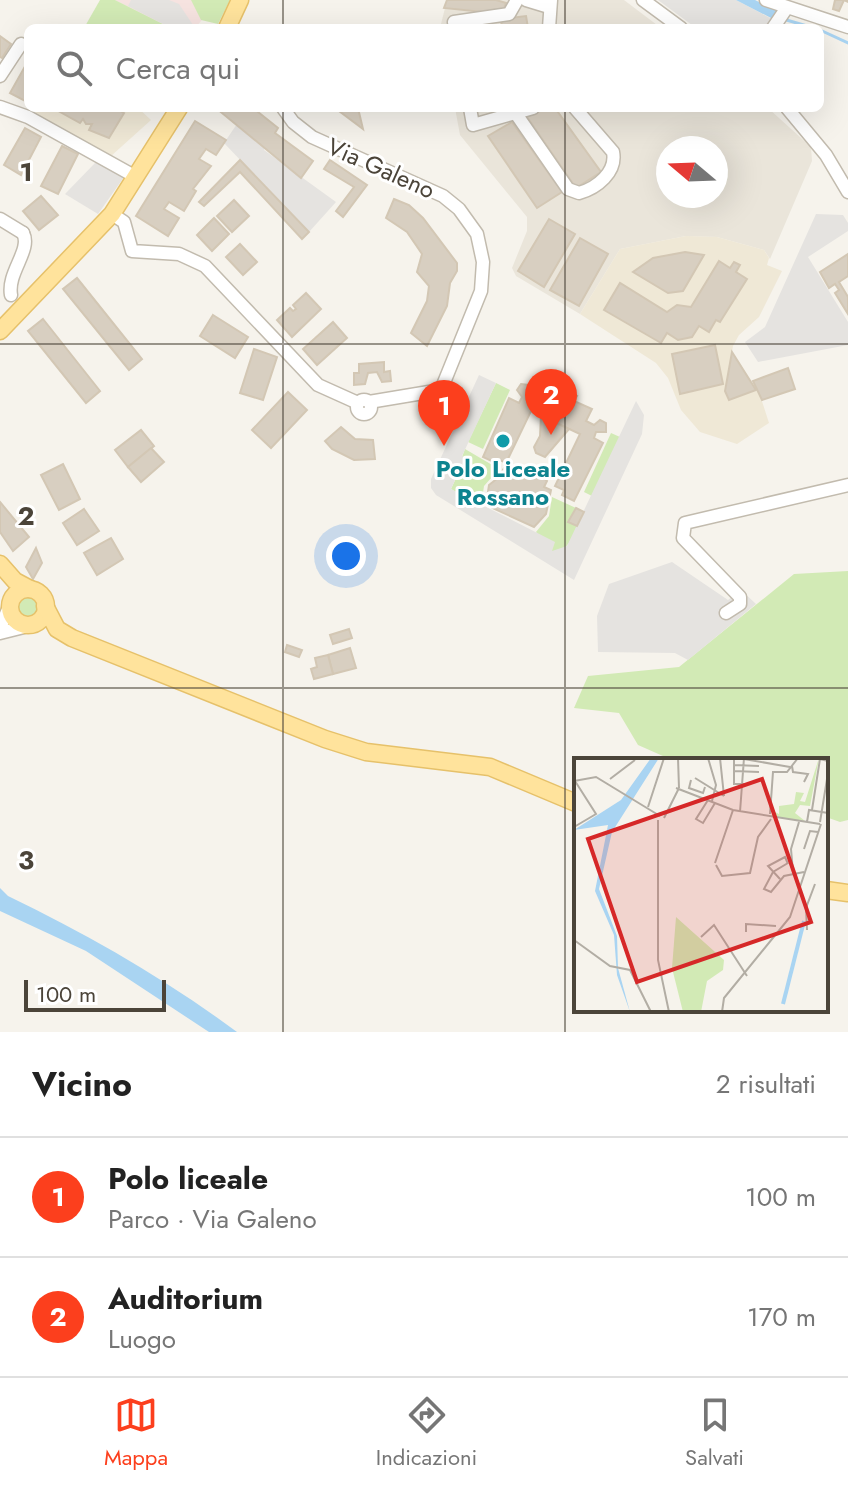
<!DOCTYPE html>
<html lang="it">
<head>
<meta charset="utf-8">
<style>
	:root { --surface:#fff; --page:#f6f6f6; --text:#222; --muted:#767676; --line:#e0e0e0; --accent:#fc3f1d }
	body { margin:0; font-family:Jost,sans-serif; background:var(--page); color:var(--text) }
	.compass { position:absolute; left:656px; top:136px; width:72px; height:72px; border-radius:50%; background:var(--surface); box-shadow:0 8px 32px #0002; rotate:289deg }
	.scale { position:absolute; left:24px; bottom:20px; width:142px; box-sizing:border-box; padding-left:8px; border:4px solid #4b4439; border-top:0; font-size:22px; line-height:28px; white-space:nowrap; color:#4b4439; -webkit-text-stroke:6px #fff; paint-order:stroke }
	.you { position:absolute; left:346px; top:556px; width:28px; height:28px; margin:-20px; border:6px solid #fff; border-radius:50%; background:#1a73e8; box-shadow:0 0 0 12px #1a73e833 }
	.badge { display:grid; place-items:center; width:52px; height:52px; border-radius:50%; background:var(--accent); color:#fff; font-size:26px; font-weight:700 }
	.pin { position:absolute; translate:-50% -66px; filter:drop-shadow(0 2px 4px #0008) }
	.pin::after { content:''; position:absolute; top:42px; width:28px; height:24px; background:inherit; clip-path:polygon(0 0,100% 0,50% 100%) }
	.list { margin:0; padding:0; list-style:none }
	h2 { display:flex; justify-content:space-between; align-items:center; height:104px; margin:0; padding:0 32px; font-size:34px }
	h2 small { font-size:26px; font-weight:400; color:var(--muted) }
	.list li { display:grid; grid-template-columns:52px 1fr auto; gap:24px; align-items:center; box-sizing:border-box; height:120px; padding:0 32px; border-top:2px solid var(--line) }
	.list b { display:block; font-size:30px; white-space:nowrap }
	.list p { margin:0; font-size:26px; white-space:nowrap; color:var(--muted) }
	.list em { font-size:26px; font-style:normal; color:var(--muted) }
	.icon { flex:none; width:44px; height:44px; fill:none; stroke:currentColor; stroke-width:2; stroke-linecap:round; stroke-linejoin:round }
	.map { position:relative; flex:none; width:848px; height:1032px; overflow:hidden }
	.search { position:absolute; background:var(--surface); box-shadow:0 8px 32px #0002; left:24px; right:24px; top:24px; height:88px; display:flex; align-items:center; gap:20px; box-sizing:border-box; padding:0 28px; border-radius:12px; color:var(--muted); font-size:30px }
	.sheet { height:344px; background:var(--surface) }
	nav { display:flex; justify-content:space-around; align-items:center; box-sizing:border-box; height:112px; border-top:2px solid var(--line); background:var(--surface); font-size:22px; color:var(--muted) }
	nav a { display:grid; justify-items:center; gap:4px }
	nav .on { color:var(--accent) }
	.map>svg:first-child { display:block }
</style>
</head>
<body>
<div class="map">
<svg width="848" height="1032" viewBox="0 0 848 1032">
	<rect width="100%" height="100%" fill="#f6f3ec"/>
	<g fill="#eae5da" fill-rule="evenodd">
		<path d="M447,0H624L661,28H440Z"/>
		<path d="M455,108H768L811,147L812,161L770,259L764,250L717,237L686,236L620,249L580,314L516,276L512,268L527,231V217L460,135ZM668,148H716V196H668Z"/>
	</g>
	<g fill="#efe8d6">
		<path d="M37,108H138L151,120L111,156L35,114Z"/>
		<path d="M686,236L717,237L764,250L769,258L767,265L782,271L759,317L739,335L733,346L725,391L729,399L758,389L769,423L737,444L700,432L681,410L668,378L656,363L580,314L620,249Z"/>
	</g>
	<path fill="#f6e3e0" d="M115,0H219L195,28H171Z"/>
	<g fill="#d2eab5">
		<path d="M100,0H115L171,28H84Z"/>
		<path d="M191,0H230L218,24L201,20Z"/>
		<path d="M496,383L510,390L483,449L468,442Z"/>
		<path d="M611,433L620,437L592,496L584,492Z"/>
		<path d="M465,449L499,469L484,486L481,507L451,489L465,459L462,457Z"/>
		<path d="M552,497L576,508L569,522L577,526C571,539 568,553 551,551L536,532L549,516Z"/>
		<path d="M848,571V820L840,822L826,817V760H672L638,745L619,713L574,708L588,676L679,667L794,574Z"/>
		<circle cx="27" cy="607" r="12"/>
	</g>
	<g fill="#e5e3e0">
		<path d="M131,0H169L179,4L195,28H171L128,6Z"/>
		<path d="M658,0H736L785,26L696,28Z"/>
		<path d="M237,124L266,146L264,150L336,202L309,232L224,143Z"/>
		<path d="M96,162L124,177L98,214L65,194Z"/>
		<path d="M816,214L843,215L848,223V231L808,257L848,322V345L758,362L745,342L765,327Z"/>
		<path d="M479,375L496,383L462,456L465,458L451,489L555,542L552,551L567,546L636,401L644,415L642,434L574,580L436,495L431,488V479Z"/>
		<path d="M672,562L728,600L741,590L756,604L688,660L675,653L598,652L597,616L609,584Z"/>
	</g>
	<g fill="#a9d4f2">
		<path d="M736,0H755L779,12L773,19Z"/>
		<path d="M0,888L8,896C89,935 164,978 237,1032H209L86,951L0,911Z"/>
	</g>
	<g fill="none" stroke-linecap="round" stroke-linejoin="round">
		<g stroke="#a9d4f2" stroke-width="3">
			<path d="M783,19L814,28"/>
			<path d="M820,30L848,43"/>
		</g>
	</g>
	<g fill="#d8cfc1" stroke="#d3c7b4" stroke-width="2">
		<path d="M447,0H496L506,3L502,14L444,8Z"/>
		<path d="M835,0H848V2L844,0L839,11L833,9Z"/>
		<path d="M526,16L528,28H502L501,19Z"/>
		<path d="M484,21L485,28H460L459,25Z"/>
		<path d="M0,36L11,44L2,58L0,57Z"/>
		<path d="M28,61V100L27,102L10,93Z"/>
		<path d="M53,108H115L124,113L109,138L89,130L92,124H86L83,119L80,123Z"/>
		<path d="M216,108H253L278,128L275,133L313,161L301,178Z"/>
		<path d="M335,108H358L363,129Z"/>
		<path d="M542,108H555L601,172L576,188L527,117Z"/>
		<path d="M195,121L226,140L216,155L206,149L199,159L211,166L193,189L196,191L184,211L169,202L164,209L179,218L168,236L136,216Z"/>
		<path d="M512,122L562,192L537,208L488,136Z"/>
		<path d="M25,128L41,137L21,175L4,165Z"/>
		<path d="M62,146L78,154L58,194L41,186Z"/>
		<path d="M240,160L309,232L302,239L240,172L204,206L199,202Z"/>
		<path d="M330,160L367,185L343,217L336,211L354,187L324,169Z"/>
		<path d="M41,196L58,215L39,230L23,211Z"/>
		<path d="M394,199L409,205L423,218L457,263V271L450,283L447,306L427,346L411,333L427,301L429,286L417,272L422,254L407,232L386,218Z"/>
		<path d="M234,200L249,216L232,232L217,216Z"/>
		<path d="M214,218L229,234L212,251L197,235Z"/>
		<path d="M549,219L575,234L544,287L518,271Z"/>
		<path d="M580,238L608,254L579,306L550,290Z"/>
		<path d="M240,244L257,262L243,275L226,257Z"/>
		<path d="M685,252L704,255L683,291L668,293L633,272L653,258Z"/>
		<path d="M848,254V276L839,282L848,297V314L835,293L839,290L835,284L829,288L820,272Z"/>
		<path d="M719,261L730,268L734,262L740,265L736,272L747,279L720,322L716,320L709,332L699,326L692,337L678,340L667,333L661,343L604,310L620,283L667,312L677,305L691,307Z"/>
		<path d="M77,278L142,359L129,370L63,289Z"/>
		<path d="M306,293L321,309L292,337L277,320L290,308L293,311L296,309L293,305Z"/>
		<path d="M213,315L248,337L235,358L200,336Z"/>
		<path d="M43,319L100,391L86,403L28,331Z"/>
		<path d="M333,322L347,338L317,365L303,349Z"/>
		<path d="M715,345L723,384L680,394L672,354Z"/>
		<path d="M254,349L277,357L263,400L240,393Z"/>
		<path d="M732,352L756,390L729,400L725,391Z"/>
		<path d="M384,362V372L390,371L391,381L382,382L377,372L368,373L365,384L354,385V373H359V364Z"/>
		<path d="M788,368L795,389L762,400L753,381Z"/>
		<path d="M521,384L528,385L530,395L537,398L543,385L561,394L563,389L577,396L574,401L592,409L586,421L594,425L600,420L606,423V432H596L594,438L603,443L574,501L562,495L564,490L555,486L580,434L531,411L506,463L498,459L496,463L483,457L509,398L519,403L522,397L517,390Z"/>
		<path d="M288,392L307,410L271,448L252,430Z"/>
		<path d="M541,416L569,429L545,457L536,453L534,447L540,436Z"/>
		<path d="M341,427L355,439L373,440L375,459L354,460L332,449L325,441Z"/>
		<path d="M141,430L154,446L128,467L115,450Z"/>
		<path d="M151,448L164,462L141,482L128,467Z"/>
		<path d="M63,464L80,499L59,510L41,475Z"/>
		<path d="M514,466L535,470L547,481L544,487L551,490L546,514L534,527L486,505L489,485L499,477L504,468L511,471Z"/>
		<path d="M0,502L29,537L13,551L0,532Z"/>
		<path d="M576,508L584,512L577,526L568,522Z"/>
		<path d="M84,509L99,531L77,545L63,523Z"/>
		<path d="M111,538L123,559L97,575L84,553Z"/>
		<path d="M36,548L42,563L33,579L26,567Z"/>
		<path d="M349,629L352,638L333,644L330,635Z"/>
		<path d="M287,645L302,650L299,657L285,652Z"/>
		<path d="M350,648L356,668L333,674L328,655Z"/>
		<path d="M328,655L333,674L314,679L311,669L317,667L315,658Z"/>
	</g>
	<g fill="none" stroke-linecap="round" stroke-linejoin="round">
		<defs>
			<g id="minor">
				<path d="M526,0L549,7"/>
				<path d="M643,0L681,28"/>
				<path d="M766,0L848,27"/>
				<path d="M455,28L454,22L509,14L517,0"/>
				<path d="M549,28L551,0"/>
				<path d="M773,28L786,9"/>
				<path d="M0,76L21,44"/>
				<path d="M0,107L28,117L136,177"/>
				<path d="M283,108L293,122L312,137L443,196L459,209L477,234L483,262L481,291L441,390L369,402"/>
				<path d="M470,108L473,125L533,108"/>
				<path d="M512,108L568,189L579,193C597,188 617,172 613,152L575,108"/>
				<path d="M787,108L826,155L848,192"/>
				<path d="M112,214L124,222L132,251L179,254L205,266L318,385L358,403"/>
				<path d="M0,219L23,233"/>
				<path d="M11,295C7,272 32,250 23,233"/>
				<circle cx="364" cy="407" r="7"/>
				<path d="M726,613L740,604V597L683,538L685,523L848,485"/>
				<path d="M0,628L9,607"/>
				<path d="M0,633L28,626"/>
			</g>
			<g id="major">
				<path d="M227,28L240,0"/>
				<path d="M0,331L112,214L179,108"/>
				<path d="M0,564L15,581L30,589"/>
				<circle cx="28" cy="607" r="18"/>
				<path d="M45,606L57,629L72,638L325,739L366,752L490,767L576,803"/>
				<path d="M826,890L848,893"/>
			</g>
		</defs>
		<use href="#minor" stroke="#c2bbae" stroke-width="15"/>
		<use href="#major" stroke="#e6c16a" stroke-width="19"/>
		<use href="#minor" stroke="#fff" stroke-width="12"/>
		<use href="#major" stroke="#ffe39c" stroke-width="16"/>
	</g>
	<path fill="none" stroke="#4b4439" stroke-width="2" stroke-opacity="0.55" d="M283,0V28M565,0V28M283,108V1032M565,108V1032M0,344H848M0,688H848"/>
	<circle fill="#0f9aa8" stroke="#fff" stroke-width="3" cx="503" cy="441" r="8"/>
	<g text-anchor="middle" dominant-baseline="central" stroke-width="6" stroke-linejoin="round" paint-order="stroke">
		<g font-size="24" fill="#4b4439" stroke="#fff">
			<text transform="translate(381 168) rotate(24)">Via Galeno</text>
		</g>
		<g font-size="24" font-weight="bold" fill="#0d838f" stroke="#fff">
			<text x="503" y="468">Polo Liceale<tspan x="503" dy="28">Rossano</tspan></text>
		</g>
	</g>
	<g transform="translate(574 758)">
		<rect width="254" height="254" fill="#f6f3ec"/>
		<path d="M245,0L236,48L226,47L221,55L231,63L197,59L199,53L205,56V48L220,46L222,34L230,35L226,43L231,44ZM102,159L150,202L149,212L133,223L127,254H109L98,210Z" fill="#d2eab5"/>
		<path d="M77,0H85L38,74L25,131L43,178L44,210L56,254L43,217L40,177L21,133L34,67L0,72L47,42Z" fill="#a9d4f2"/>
		<path fill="none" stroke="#a9d4f2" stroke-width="4" d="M209,246L230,163"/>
		<path fill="none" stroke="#b2ada4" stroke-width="2" d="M104,0L105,30M134,0L142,27L138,43M146,0L150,38M160,0V26H170M170,1L216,9M160,7L185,8M218,8L219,14L234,16L230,24M160,13L185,14M121,20L150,38M36,21L61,2M117,22L115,30L129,35L131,29M0,23L22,19L86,58M102,30L159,52L246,66M134,42L122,61L129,65L141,45M74,49L90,0M238,52L246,1L254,3M166,54L170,0M196,56L199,14H213L224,0M90,60L105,30M84,62V202L95,254M233,64L235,52L254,55M246,64L254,15M0,69L22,56L1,23M230,91L236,73L244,74M141,105L159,52M214,105L199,114L190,131L197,134L210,118L230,114M142,107L148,118L176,115L184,79L197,61M219,114L217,91L225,64M206,121L194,108L211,99L214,106M233,172L232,150L241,126M172,174V166L202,168M127,179L140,167L173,218M0,182L36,208L56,212L77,254M148,254L150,240L216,159L247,66"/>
		<path fill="#d62828" fill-opacity="0.15" stroke="#d62828" stroke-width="4" d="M188,21L237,164L63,224L14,81Z"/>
		<rect width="254" height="254" fill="none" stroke="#4b4439" stroke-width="4"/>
	</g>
	<g font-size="26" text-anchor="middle" font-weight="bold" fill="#4b4439" stroke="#fff" stroke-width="6" stroke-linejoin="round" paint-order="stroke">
		<text x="26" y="181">1</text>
		<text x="26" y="525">2</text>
		<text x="26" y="869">3</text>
	</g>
</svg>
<svg class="compass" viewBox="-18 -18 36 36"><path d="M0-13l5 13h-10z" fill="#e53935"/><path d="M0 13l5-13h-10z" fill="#767676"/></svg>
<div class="scale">100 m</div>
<div class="you"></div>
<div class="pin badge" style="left:444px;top:446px">1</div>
<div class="pin badge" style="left:551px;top:435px">2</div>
<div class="search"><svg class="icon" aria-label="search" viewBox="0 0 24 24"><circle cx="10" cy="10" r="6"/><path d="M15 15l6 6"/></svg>Cerca qui</div>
</div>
<section class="sheet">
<h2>Vicino<small>2 risultati</small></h2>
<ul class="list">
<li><span class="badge">1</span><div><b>Polo liceale</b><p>Parco · Via Galeno</p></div><em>100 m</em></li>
<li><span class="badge">2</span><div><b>Auditorium</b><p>Luogo</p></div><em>170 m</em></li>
</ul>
</section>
<nav>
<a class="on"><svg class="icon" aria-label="map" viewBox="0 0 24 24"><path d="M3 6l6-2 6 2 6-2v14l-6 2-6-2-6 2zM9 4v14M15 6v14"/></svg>Mappa</a>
<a><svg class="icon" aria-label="directions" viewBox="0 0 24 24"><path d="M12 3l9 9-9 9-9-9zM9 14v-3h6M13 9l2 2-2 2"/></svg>Indicazioni</a>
<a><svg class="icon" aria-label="saved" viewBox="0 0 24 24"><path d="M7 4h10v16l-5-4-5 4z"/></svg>Salvati</a>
</nav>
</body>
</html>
